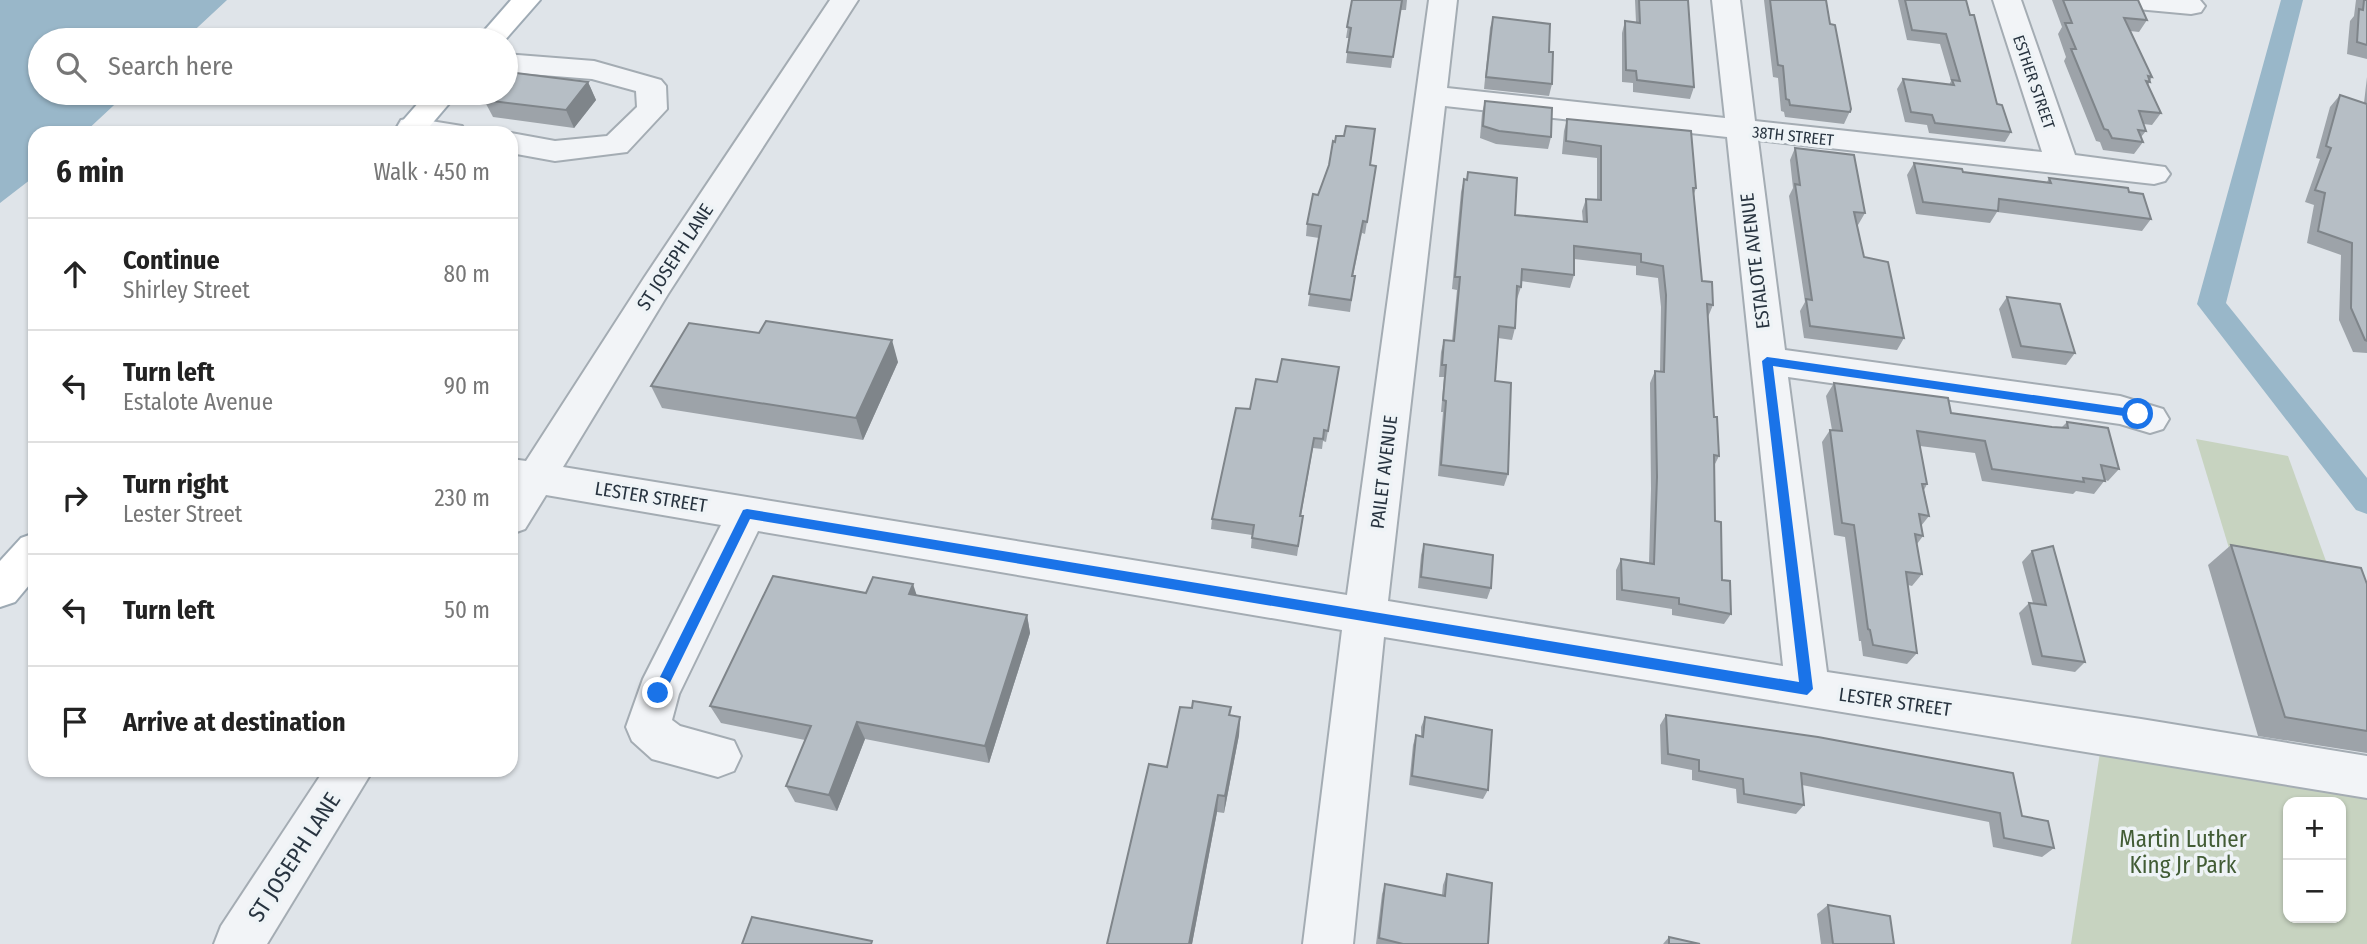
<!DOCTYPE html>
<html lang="en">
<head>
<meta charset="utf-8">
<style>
	:root { --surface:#fff; --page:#f2f2f2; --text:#222; --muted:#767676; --line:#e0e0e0 }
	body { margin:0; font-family:"Fira Sans Condensed",sans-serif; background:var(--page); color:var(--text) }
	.controls { position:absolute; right:21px; bottom:21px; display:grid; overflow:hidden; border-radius:14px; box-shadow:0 2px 5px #0004 }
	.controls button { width:63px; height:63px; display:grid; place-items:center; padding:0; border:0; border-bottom:2px solid var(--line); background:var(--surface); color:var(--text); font:35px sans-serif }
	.stop { position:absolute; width:21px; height:21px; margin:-16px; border:5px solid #1a73e8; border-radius:50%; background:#fff }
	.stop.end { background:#1a73e8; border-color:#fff; box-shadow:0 2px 7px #0008 }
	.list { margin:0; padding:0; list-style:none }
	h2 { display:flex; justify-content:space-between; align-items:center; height:91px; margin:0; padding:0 28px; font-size:30px }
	h2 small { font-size:23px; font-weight:400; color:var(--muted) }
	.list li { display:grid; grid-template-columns:46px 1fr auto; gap:21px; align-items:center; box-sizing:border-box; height:112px; padding:0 28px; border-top:2px solid var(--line) }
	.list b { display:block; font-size:26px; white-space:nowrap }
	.list p { margin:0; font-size:23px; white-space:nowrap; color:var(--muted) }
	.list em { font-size:23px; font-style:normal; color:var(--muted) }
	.icon { flex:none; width:38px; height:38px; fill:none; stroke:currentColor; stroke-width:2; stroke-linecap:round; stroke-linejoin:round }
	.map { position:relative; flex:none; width:2367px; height:944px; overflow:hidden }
	.search { position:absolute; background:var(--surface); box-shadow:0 2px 5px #0004; left:28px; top:28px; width:490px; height:77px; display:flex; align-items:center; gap:18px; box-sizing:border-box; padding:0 24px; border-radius:38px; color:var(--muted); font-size:26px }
	.panel { position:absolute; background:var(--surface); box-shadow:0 2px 5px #0004; left:28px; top:126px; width:490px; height:651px; border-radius:21px }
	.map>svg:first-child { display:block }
</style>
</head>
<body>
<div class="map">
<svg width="2367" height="944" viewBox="0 0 2367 944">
	<rect width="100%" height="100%" fill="#dfe4e9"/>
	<g fill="#c7d3c0" fill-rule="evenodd">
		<path d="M2196,439L2288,456L2335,586L2235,568Z"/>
		<path d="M2102,739L2367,796V944H2071ZM2288,802H2341V918H2288Z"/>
	</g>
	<path fill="#99b7c9" d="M0,0H227L184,40H40V93H127L84,133H35V176L0,203Z"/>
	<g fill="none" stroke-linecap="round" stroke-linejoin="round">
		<path fill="#99b7c9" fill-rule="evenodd" d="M2281,0H2303L2226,303L2367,478V514L2356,510L2197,304Z"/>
		<defs>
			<g id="minor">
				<path d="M830,0H858L668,294L563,467L1347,595L1429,0H1457L1447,88L1725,118L1712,0H1740L1755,121L2042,152L1993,0H2021L2075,155L2165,167L2170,174L2165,181L2154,184L1758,140L1785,350L2120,396L2163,409L2169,419L2163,429L2150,433L2120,424L1788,377L1827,672L2141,719L2367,756V798L1384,637L1353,944H1303L1342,630L758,531L679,694L672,720L680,726L734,741L741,756L734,771L718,777L652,759L632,741L626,727L643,679L721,525L546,495L525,529L511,534V459L526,461L644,278ZM1445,106L1727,137L1783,666L1388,601Z"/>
				<path d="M2112,0H2200L2205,6L2201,12L2191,14L2126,8L2116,6Z"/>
				<path d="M506,54L594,61L661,80L666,86L667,109L627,152L555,161L511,153V133L555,141L607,136L637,107L636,91L592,79L506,72Z"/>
				<path d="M412,118L462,126L466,133H401L397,127L401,120Z"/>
				<path d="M324,770H373L267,944H214L221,926Z"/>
			</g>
			<g id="major">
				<path d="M511,0H540L505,40H476Z"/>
				<path d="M427,93H458L424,133H392Z"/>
				<path d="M35,533V578L15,602L0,607V561L21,538Z"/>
			</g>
		</defs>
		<use href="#minor" stroke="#a4acb3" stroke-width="4"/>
		<use href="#major" stroke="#9eaab4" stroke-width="4"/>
		<use href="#minor" fill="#f2f4f7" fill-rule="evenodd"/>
		<use href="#major" fill="#fff" fill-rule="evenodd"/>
	</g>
	<g fill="#9da3a9">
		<path d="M1352,0H1407L1406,10H1400L1391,68L1346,63L1349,38H1346Z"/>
		<path d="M1635,0H1688L1694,87L1690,99L1633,92V83L1622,82V33L1625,21L1636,22Z"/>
		<path d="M1764,0H1826L1830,24L1851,109L1844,124L1785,117L1784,112L1781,111L1778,78L1773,77Z"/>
		<path d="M1898,0H1966L1997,104L2011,132L2005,142L1929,133L1927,125L1905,122L1897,89L1903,79L1949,85L1951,81L1940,44L1907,40Z"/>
		<path d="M2052,0H2138L2147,20L2139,32L2130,31L2152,77L2148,85L2161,113L2152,125L2143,124L2146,131L2141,137L2143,142L2134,154L2103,150L2100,142L2096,141L2064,61L2066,57L2058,34L2062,27Z"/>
		<path d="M2356,0H2367V59L2347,54L2350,21L2354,16Z"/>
		<path d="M1493,17L1549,52L1552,84L1549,96L1484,89L1490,28Z"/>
		<path d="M2367,77V353L2353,352L2339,320L2341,255L2307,243L2314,205L2305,202L2320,159L2316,158L2330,107L2340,95L2364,103Z"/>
		<path d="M588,82L596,100L574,128L493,117L484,100Z"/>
		<path d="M1485,101L1551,137L1548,149L1496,144L1480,138L1482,113Z"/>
		<path d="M1567,119L1696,188L1694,194L1702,281L1713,305L1708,317L1714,417L1719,456L1714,466L1715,521L1722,580L1731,614L1724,624L1672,615V609L1616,600V570L1621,559L1649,563L1651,489L1650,383L1655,371H1660L1661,307L1658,278L1636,275V266L1574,259V275L1570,288L1521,281V287L1517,299L1515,328L1512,340L1498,338L1495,381L1508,474L1504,486L1438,476L1443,412H1441L1444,377H1439L1441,352L1444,340L1452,341L1457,290L1452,289L1461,192L1464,179L1467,180L1468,172L1515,215L1583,222L1582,211L1586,199L1597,200V158L1562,154L1564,131Z"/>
		<path d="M1795,148L1865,213L1858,225H1857L1864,257L1904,338L1897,350L1804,338L1800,311L1805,302L1789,196L1793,188L1790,160Z"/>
		<path d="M1914,163L1963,172L2047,182L2049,178L2129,192L2151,219L2142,231L1997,212L1990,223L1916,214L1907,175Z"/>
		<path d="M1370,165L1376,166L1365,234L1362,233L1353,276H1355L1350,312L1308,306L1319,238L1306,236L1307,224L1318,195Z"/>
		<path d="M2007,297L2075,353L2066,365L2012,358L1999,309Z"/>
		<path d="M898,362L863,440L662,408L651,386Z"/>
		<path d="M1339,367L1326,442L1323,441L1322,449L1313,448L1301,516H1303L1297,556L1251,548L1252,535L1211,529L1212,519L1250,409L1277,382Z"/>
		<path d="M1834,383L1951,413L2052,427H2062L2067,422L2119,469L2108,481L2105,480L2094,494L2076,491L2073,494L1982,481L1975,453L1920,446L1927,484L1924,490L1929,516L1921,526L1923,536L1917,544L1922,574L1912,586L1908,585L1917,653L1907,664L1863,656L1861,641H1859L1845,537L1834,535L1822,442L1830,430H1832L1826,396Z"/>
		<path d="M1424,544L1491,588L1487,599L1418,588L1421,555Z"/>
		<path d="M2231,545L2367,584V753L2258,736L2208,565Z"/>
		<path d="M2032,551L2085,662L2075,672L2032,665L2019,613L2029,603H2033L2022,562Z"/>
		<path d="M866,593L917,595L1027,615L1030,633L989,763L865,739L837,811L795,802L786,786L805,740L721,723L710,706Z"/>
		<path d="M1231,707L1230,715L1240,717L1239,735L1224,813L1217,812L1192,944H1107L1167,767Z"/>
		<path d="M1666,715L2022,816L2054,848L2042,857L1993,847L1989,822L1802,785L1804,805L1796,814L1737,803L1736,789L1692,780V770L1661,764L1660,725Z"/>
		<path d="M1425,717L1488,790L1483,799L1409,785L1413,745L1416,735L1421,736V727Z"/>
		<path d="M1447,874L1488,944H1376L1382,894L1385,884L1442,895L1443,885Z"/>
		<path d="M1828,905L1894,944H1821L1817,914Z"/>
		<path d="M1669,937L1700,944H1663Z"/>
	</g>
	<g fill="#7f858a">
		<path d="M588,82L596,100L574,128L566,110Z"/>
		<path d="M892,340L898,362L863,440L856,418Z"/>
		<path d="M913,584L919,602L909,594Z"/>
		<path d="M1027,615L1030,633L989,763L985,746Z"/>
		<path d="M1240,717L1239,735L1224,813L1225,796Z"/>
		<path d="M857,722L865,739L837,811L829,795Z"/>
		<path d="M1218,795L1217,812L1192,944H1189Z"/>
	</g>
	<g fill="#b6bec5" stroke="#7f858a" stroke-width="2">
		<path d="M1352,0H1402L1393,57L1347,52L1351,28L1347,27Z"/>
		<path d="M1639,0H1688L1694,87L1637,80L1636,71L1626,70L1625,21L1640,23Z"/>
		<path d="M1770,0H1826L1830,24L1835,25L1851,109L1850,112L1790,105L1789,100L1786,99L1783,66L1778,65Z"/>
		<path d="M1905,0H1966L1970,15H1974L1997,104L2002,105L2011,132L1935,123L1932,115L1911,112L1903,79L1954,85L1952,80L1960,81L1946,34L1912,30Z"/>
		<path d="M2063,0H2138L2147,20L2124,18L2152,77L2148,76L2150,82L2146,81L2161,113L2139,111L2146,131L2138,130L2143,142L2112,138L2108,130L2104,129L2071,49H2076L2065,23H2072Z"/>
		<path d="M2364,0H2367V45L2357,42L2359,9L2363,10Z"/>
		<path d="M1493,17L1550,24L1549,52H1553L1552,84L1486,77Z"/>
		<path d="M508,72L588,82L566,110L484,100L490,93H506V75Z"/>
		<path d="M2340,95L2367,104V341L2365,340L2351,308L2352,243L2318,231L2325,193L2315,190L2331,148L2326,146Z"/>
		<path d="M1485,101L1552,108L1551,137L1499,131L1483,126Z"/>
		<path d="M1567,119L1691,131L1696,188H1693L1702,281L1712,282L1713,305L1707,304L1714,417H1717L1719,456L1714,455L1715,521L1721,522L1722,580L1730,581L1731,614L1679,604V598L1622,590L1621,559L1654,564L1657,477L1655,371L1664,372L1666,295L1663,266L1641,262V254L1574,246V275L1522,269L1521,287L1517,286L1515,328L1499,326L1495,381L1511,383L1508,474L1441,465L1446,401L1443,400L1446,365H1442L1444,340L1454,341L1460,277H1455L1464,179L1467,180L1468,172L1517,178L1515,215L1587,222L1586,199L1601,200V146L1566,141Z"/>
		<path d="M1346,126L1375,129L1370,165L1376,166L1367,222L1363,221L1352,276H1355L1351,300L1309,294L1321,226L1307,224L1313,194L1318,195L1329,165L1333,141L1335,142L1336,136H1344Z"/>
		<path d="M1795,148L1854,155L1865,213L1854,212L1864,257L1888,262L1904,338L1810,326L1806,299L1812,300L1795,184L1800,185Z"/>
		<path d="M1914,163L1962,169L1963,172L2051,183L2049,178L2128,188L2129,192L2143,194L2151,219L1999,199L1998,211L1923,202Z"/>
		<path d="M2007,297L2060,304L2075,353L2021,346Z"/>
		<path d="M766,321L892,340L856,418L651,386L689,323L759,333Z"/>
		<path d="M1282,359L1339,367L1328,431L1324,430L1323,439L1314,438L1300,516H1303L1298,546L1252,538L1254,525L1212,519L1236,408L1250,409L1256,379L1277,382Z"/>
		<path d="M1834,383L1948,398L1951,413L2052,427L2068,428L2067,422L2108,428L2119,469L2101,465L2105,481L2083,478L2084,482L1992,469L1985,441L1917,431L1927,484H1922L1929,516L1919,514L1923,536L1915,534L1922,574L1906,572L1917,653L1873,645L1870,630L1868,629L1854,525L1842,523L1830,430L1842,431Z"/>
		<path d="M1424,544L1493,555L1491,588L1421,577Z"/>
		<path d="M2231,545L2361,568L2367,584V731L2285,717Z"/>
		<path d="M2053,546L2085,662L2042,656L2029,603L2046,605L2032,551Z"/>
		<path d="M773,576L866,593L873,577L913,584L909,594L1027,615L985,746L857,722L829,795L786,786L811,726L710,706Z"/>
		<path d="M1193,701L1231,707L1229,715L1240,717L1225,796L1218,795L1189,944H1107L1149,764L1167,767L1180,707L1192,708Z"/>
		<path d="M1666,715L1818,737L2013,773L2022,816L2048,821L2054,848L2004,838L2000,813L1801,773L1804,805L1744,794L1743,779L1699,771V760L1668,754Z"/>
		<path d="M1425,717L1492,730L1488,790L1412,776L1416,735L1423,737Z"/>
		<path d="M1447,874L1492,883L1488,944H1403L1379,938L1385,884L1445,896Z"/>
		<path d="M1828,905L1890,916L1894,944H1833Z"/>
		<path d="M752,917L872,941L871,944H742Z"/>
		<path d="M1669,937L1700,944H1669Z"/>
	</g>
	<path fill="#1a73e8" d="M1767,357L2138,410L2144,414L2138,418L1773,366L1813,689L1807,695L750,519L663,697L658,699L652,693L743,510L747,509L1799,682L1762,361Z"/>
	<g text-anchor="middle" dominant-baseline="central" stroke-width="7" stroke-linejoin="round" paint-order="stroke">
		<g font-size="16" fill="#283440" stroke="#eef3f6">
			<text transform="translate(2034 82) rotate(71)">ESTHER STREET</text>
			<text transform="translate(1793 136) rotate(6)">38TH STREET</text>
		</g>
		<g font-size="19" fill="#283440" stroke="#eef3f6">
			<text transform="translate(675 257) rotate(-57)">ST JOSEPH LANE</text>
			<text transform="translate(1755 261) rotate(-97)">ESTALOTE AVENUE</text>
			<text transform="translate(1384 472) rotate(-83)">PAILET AVENUE</text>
			<text transform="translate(651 497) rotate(9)">LESTER STREET</text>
			<text transform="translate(1895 702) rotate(8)">LESTER STREET</text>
		</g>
		<g font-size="23" fill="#425c35" stroke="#eef3f6">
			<text x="2183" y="839">Martin Luther<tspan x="2183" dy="26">King Jr Park</tspan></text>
		</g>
		<g font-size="23" fill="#283440" stroke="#eef3f6">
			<text transform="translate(294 857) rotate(-57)">ST JOSEPH LANE</text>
		</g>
	</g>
</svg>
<div class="controls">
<button>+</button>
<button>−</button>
</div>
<div class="stop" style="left:2138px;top:414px"></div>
<div class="stop end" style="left:658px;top:693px"></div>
<div class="search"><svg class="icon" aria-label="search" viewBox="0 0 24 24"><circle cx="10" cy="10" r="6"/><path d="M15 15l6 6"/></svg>Search here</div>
<section class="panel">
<h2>6 min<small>Walk · 450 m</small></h2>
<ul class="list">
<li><svg class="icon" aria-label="ahead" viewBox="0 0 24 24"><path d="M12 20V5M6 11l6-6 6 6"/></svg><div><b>Continue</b><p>Shirley Street</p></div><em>80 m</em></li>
<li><svg class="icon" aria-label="left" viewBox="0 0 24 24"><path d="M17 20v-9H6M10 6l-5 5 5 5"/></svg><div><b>Turn left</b><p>Estalote Avenue</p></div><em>90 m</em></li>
<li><svg class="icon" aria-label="right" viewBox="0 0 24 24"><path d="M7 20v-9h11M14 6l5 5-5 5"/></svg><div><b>Turn right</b><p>Lester Street</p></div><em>230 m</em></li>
<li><svg class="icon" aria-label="left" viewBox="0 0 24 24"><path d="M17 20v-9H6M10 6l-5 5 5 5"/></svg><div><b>Turn left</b></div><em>50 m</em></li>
<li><svg class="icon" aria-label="arrive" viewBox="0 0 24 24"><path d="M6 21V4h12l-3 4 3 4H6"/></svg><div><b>Arrive at destination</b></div></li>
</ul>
</section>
</div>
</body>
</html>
